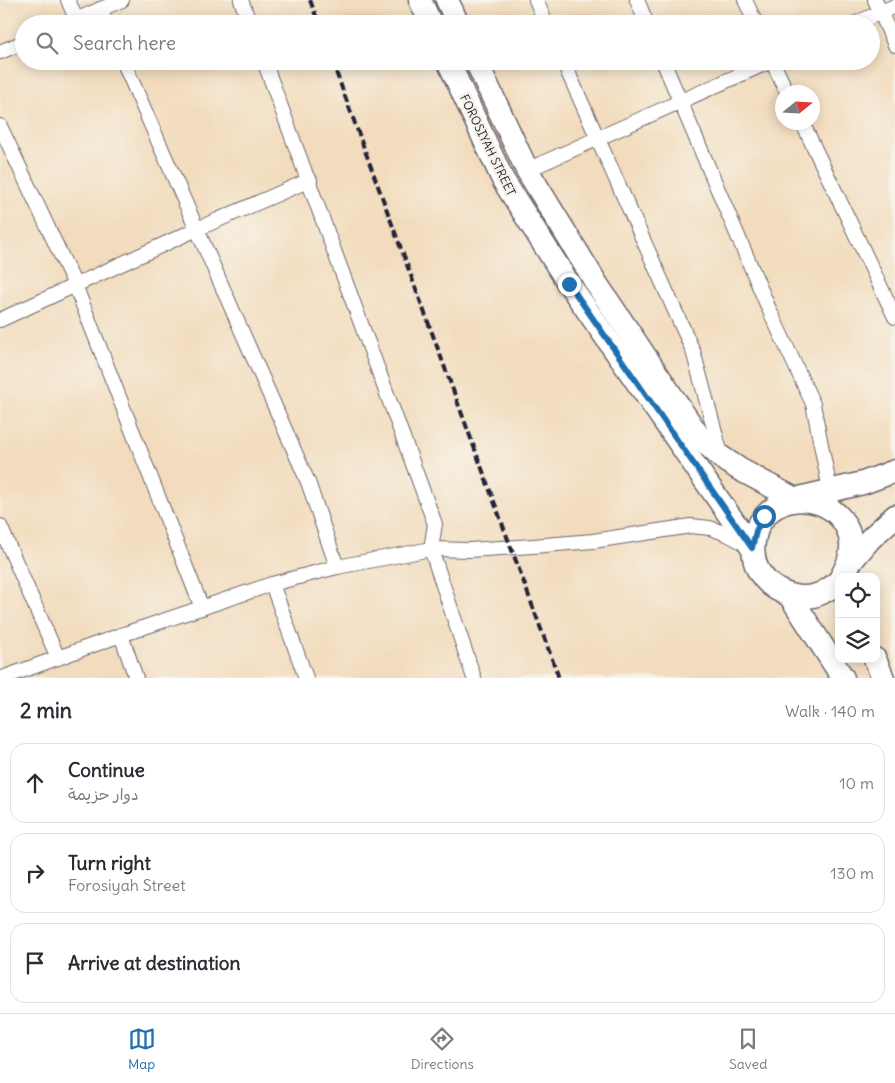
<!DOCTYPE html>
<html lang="en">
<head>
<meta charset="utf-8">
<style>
	:root { --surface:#fff; --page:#f2f2f3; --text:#2b2b33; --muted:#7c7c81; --line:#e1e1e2; --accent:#1f6fb2 }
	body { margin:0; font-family:Delius,"Playpen Sans Arabic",sans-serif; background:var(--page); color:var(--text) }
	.controls { position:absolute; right:15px; bottom:15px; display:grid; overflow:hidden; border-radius:10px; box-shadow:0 2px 12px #0003 }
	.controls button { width:45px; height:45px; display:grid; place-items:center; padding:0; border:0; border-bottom:1px solid var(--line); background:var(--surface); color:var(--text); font:25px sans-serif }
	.compass { position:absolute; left:775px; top:85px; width:45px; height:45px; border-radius:50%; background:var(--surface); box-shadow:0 2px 12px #0003; rotate:72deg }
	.stop { position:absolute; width:15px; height:15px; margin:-11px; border:4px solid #1f6fb2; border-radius:50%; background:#fff }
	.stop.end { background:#1f6fb2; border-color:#fff; box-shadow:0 1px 5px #0008 }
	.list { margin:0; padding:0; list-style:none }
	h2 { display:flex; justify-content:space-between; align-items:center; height:65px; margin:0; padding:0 20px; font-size:21px }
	h2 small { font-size:16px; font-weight:400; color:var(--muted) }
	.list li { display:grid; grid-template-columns:32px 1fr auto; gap:15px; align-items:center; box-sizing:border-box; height:80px; margin:0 10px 10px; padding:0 10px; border:1px solid var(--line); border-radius:15px }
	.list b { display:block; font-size:19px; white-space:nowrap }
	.list p { margin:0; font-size:16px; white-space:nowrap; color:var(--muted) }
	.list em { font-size:16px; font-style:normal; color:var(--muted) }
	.icon { flex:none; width:28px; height:28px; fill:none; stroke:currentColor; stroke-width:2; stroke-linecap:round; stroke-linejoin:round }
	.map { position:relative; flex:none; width:895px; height:678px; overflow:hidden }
	.search { position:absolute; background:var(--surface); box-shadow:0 2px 12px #0003; left:15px; right:15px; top:15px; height:55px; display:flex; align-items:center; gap:12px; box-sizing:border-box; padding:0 18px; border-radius:28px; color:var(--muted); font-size:19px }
	.sheet { height:335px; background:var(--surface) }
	nav { display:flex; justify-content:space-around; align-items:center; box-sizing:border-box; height:70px; border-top:1px solid var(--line); background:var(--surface); font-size:14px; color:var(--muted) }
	nav a { display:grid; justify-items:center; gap:2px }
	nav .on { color:var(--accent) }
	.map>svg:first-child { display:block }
</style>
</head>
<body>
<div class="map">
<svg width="895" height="678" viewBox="0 0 895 678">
	<rect width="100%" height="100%" fill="#f7f3e8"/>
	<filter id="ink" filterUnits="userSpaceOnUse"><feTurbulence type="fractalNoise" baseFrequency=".02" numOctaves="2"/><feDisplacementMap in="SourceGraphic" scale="10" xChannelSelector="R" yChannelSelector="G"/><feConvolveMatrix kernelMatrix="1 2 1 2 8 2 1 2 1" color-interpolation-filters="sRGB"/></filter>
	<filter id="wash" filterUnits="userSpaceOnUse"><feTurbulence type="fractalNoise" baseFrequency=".0096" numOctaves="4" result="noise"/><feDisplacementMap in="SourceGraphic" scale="20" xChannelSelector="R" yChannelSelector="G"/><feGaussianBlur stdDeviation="1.12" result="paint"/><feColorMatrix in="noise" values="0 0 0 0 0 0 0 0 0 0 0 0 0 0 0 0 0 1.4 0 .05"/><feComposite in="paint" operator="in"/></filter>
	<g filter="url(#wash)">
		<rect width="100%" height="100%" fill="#f2dcbd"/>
	</g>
	<g filter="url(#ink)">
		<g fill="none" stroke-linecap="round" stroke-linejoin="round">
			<defs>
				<g id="minor">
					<path d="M68,0L76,19"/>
					<path d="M241,0L250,24"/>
					<path d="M536,0L546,24"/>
					<path d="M637,0L647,24"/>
					<path d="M745,0L756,24"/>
					<path d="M875,0L895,45"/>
					<path d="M100,9L107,24"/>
					<path d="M66,24L122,0"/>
					<path d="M854,24L895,6"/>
					<path d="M0,52L24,42"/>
					<path d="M123,61L308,482L337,567"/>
					<path d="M264,61L435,524L431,549L474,678"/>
					<path d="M563,61L693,351L721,454"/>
					<path d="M663,61L769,309L813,404L830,490"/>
					<path d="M772,61L787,92"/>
					<path d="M802,122L895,317"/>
					<path d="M0,126L75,285L202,608"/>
					<path d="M527,170L771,61"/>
					<path d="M0,320L197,229L310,180"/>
					<path d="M0,526L58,658"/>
					<path d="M272,584L306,678"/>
					<path d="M121,635L136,678"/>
					<path d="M2,678L121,635L272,584L337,567L431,549L469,550L533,546L593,541L691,526L710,528L727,534L746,544"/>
				</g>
				<g id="primary">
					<path d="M420,0L431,24"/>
					<path d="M447,0L458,24"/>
					<path d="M448,61L503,180L569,284L752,548"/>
					<path d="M476,61L527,170L598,286L700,438L721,457L739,469L795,499L863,483L895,471"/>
					<path d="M849,564L870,539L895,516"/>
					<path d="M839,581C835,584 831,588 827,590C804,605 774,594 760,573C753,563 752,548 755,536C757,526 763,517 770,511C800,487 848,505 851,544C852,556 847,567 841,577"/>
					<path d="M790,596L843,678"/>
					<path d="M875,659L883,678"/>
				</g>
			</defs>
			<use href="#minor" stroke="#6b6368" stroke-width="16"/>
			<use href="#primary" stroke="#6b6368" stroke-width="25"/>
			<use href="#minor" stroke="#fff" stroke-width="14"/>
			<use href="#primary" stroke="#fff" stroke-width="22"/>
			<g stroke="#22223b" stroke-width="4" stroke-dasharray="8 4" stroke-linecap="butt">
				<path d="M310,0L319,24"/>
				<path d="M332,61L559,678"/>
			</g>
		</g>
	</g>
	<g fill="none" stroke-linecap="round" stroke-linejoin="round" filter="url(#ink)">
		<path stroke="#1f6fb2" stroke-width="6" d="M569,284L752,548L756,531L764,516"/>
	</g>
	<g text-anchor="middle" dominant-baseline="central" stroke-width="5" stroke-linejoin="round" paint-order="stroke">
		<g font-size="12" fill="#22223b" stroke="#f7f3e8">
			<text transform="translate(488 145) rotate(64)">FOROSIYAH STREET</text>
		</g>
	</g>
</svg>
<div class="controls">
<button><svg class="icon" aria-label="locate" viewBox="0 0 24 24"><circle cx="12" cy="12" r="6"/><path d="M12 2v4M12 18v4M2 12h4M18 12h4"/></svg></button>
<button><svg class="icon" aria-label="layers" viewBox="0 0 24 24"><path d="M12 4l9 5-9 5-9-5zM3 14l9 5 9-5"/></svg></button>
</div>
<svg class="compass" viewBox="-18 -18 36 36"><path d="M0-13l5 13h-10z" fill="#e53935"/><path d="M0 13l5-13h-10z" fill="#7c7c81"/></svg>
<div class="stop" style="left:764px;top:516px"></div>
<div class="stop end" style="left:569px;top:284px"></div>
<div class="search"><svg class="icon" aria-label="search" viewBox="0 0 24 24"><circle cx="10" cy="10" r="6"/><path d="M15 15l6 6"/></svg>Search here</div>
</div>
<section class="sheet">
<h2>2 min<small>Walk · 140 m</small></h2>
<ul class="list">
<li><svg class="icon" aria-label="ahead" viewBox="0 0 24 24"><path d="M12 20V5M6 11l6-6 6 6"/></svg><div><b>Continue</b><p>دوار حزيمة</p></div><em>10 m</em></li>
<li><svg class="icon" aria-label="right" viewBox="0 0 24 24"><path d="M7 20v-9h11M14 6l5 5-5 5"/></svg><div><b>Turn right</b><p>Forosiyah Street</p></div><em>130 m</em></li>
<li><svg class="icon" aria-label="arrive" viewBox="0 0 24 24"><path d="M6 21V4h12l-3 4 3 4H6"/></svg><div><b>Arrive at destination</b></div></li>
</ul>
</section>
<nav>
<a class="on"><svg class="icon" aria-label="map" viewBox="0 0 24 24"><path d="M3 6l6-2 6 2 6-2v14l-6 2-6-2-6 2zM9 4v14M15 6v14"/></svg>Map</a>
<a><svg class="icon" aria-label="directions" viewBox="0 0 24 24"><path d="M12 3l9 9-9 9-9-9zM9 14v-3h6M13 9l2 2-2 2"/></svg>Directions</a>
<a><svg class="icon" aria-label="saved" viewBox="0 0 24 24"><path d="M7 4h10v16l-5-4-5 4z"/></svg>Saved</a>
</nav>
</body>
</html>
